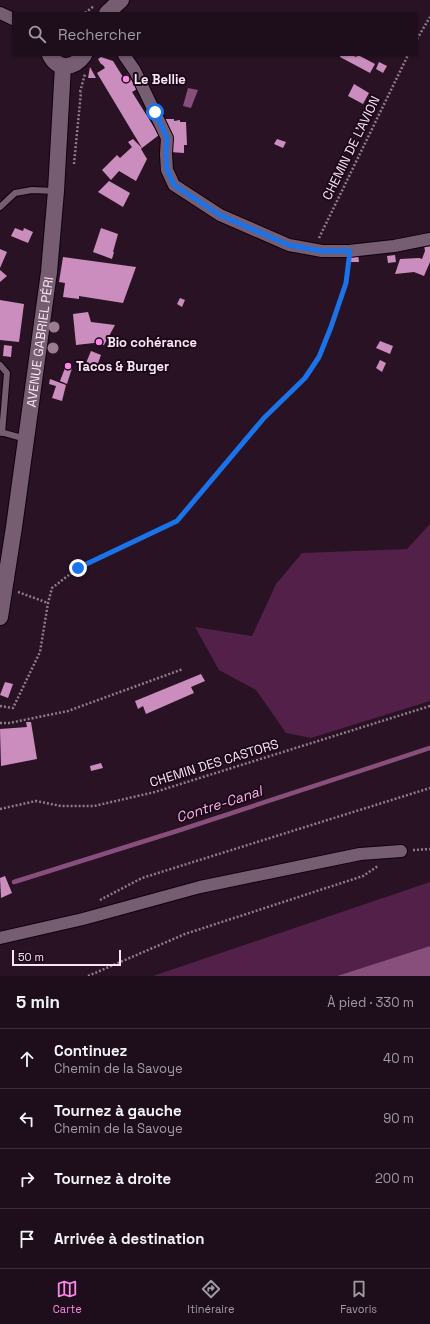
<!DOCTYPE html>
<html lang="fr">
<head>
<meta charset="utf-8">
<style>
	:root { --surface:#1e0e1b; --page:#261724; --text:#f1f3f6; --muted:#a19ca3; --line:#3c2e3a; --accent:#fb86e5 }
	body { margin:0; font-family:"Space Grotesk",sans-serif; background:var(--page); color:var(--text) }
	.scale { position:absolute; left:12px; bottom:10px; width:109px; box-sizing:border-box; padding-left:4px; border:2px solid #f7e7f2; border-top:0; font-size:11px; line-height:14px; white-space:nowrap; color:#f7e7f2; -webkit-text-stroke:3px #1e091a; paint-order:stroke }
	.stop { position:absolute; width:12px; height:12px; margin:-9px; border:3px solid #1a73e8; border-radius:50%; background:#fff }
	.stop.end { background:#1a73e8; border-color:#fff; box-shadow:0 1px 4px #0008 }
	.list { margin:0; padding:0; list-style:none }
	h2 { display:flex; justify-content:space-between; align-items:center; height:52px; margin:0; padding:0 16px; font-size:17px }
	h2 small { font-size:13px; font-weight:400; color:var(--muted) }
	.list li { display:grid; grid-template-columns:26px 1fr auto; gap:12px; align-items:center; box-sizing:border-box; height:60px; padding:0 16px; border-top:1px solid var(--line) }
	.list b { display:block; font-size:15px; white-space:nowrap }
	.list p { margin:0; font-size:13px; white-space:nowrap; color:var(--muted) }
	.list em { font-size:13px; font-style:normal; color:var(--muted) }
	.icon { flex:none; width:22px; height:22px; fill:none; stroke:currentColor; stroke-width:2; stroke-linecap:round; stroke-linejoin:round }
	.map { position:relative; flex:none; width:430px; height:976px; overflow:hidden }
	.search { position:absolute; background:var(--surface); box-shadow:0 1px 3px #0004; left:12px; right:12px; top:12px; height:44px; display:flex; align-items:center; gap:10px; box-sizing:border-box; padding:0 14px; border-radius:0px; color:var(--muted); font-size:15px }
	.sheet { height:292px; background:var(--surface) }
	nav { display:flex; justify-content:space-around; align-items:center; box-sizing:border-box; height:56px; border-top:1px solid var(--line); background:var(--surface); font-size:11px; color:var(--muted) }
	nav a { display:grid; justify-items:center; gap:2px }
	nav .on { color:var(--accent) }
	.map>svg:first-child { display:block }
</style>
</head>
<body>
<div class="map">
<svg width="430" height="976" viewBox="0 0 430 976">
	<rect width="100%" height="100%" fill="#281224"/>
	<g fill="#522049">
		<path d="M430,524V701L311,738L286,733L256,690L219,670L195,627L252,636L276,584L302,553L407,549Z"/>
		<path d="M430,882V946L337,976H153Z"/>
	</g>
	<g fill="#884f7c">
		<path d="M188,88L198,90L191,108L183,106Z"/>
		<path d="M430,946V976H337Z"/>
	</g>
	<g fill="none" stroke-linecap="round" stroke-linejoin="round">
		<path stroke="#884f7c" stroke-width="4.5" d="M14,882L180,830L430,748"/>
	</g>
	<g fill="#cb8dbd">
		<path d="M341,55H352L356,57L358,55L375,64L370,73L340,57Z"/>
		<path d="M101,57L113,61L123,77L128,74L137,89L132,92L159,135L142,148L97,73L105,68L103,65L101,64L98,59Z"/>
		<path d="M379,62L387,66L383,73L376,69Z"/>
		<path d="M90,67L96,78H88Z"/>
		<path d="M354,84L369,93L363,104L348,96Z"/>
		<path d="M165,119H174V121L180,120V122H186L187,145H184V153L170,152V130Z"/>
		<path d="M133,139L142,148L141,149L147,159L136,181L119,171L111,180L102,170L117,155L120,158L132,147L128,142Z"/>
		<path d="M277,139L286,142L283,148L274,144Z"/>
		<path d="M109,181L130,193L123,207L98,192Z"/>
		<path d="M15,228L23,231L24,228L33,232L28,243L11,236Z"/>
		<path d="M101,228L118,234L113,252H114L112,259L93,252Z"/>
		<path d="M430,244V262L424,276L414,272L395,274L400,259L419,258L422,259L425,251L424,245Z"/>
		<path d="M0,249L7,252L0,268Z"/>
		<path d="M358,254L359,262H351V255Z"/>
		<path d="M395,255L396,262L388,263L387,256Z"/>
		<path d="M63,257L136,267L123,303L79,296V299L63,297L65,283L59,282Z"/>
		<path d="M0,270L7,276L0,282Z"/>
		<path d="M180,298L185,300L182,307L177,304Z"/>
		<path d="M0,300L24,304L19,342L0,340Z"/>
		<path d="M88,312L91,322L115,325L104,345L94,343L76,345L73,314Z"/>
		<path d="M380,341L393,346L390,354L376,348Z"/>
		<path d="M4,345L12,346L11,357L3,356Z"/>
		<path d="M91,351L101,355L97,366L86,363Z"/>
		<path d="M380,360L386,363L382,372L376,368Z"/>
		<path d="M65,368H72L67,384L60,381Z"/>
		<path d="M50,379L66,385L62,401L52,398L56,386L49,384Z"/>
		<path d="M201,674L205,681L191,687L194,693L146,714L143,706L138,709L135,701Z"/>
		<path d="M5,682L13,684L8,698L0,695Z"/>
		<path d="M26,722H31L37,759L1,766L0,729L27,727Z"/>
		<path d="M101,763L103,768L91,771L90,766Z"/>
		<path d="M5,876L12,893L1,898L0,878Z"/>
	</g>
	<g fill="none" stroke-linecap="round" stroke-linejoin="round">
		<defs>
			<g id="service">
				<path d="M0,207L15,193L32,190L55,191"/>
				<path d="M0,365L7,373L2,433"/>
				<path d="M0,432L26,439"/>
			</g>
			<g id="minor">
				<path d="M0,13L13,19"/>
				<path d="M124,55L135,71L167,138L166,154L167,170L174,185L220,215L289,245L322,251H349L394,246L430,239"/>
				<path d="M0,938L83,919L200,887L360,854L401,851"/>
			</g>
			<g id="secondary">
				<path d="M107,13L121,0"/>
				<path d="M50,55C58,71 75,68 84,55"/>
				<path id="s1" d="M0,617L14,527L49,272L56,191L63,66"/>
			</g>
		</defs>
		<use href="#service" stroke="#10010d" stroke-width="8"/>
		<use href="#minor" stroke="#10010d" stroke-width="14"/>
		<use href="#secondary" stroke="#10010d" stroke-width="18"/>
		<g stroke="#8f7c8a" stroke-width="2.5" stroke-dasharray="2 2" stroke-linecap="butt">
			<path d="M85,13L94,6"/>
			<path d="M417,39L430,17"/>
			<path d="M80,92L85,74"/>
			<path d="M74,164L81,92"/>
			<path d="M319,238L408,55"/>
			<path d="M18,592L48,603"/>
			<path d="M0,706L13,708L40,652L48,603L52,588L78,568L177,521L264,418L305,378L319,357L331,327L346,283L348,263"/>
			<path d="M0,723H9L68,711L183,669"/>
			<path d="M0,809L36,801L61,806H94L155,792L430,706"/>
			<path d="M413,850L430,849"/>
			<path d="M100,900L142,878L430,788"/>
			<path d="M88,976L185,934L363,876L378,866"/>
		</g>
		<use href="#service" stroke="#775d71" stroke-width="6"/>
		<use href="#minor" stroke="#775d71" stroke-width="12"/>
		<use href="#secondary" stroke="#775d71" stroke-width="16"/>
	</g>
	<g fill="#9a7d93">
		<circle cx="54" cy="327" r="5.5"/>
		<circle cx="53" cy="348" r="5.5"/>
	</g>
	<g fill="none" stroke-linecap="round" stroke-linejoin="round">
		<path stroke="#1a73e8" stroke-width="5" d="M78,568L177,521L264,418L305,378L319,357L331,327L346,283L350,251H322L289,245L220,215L174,185L167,170L166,154L167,138L155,112"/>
	</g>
	<g fill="#fb86e5" stroke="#1e091a" stroke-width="1.5">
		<circle cx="126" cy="79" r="4"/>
		<circle cx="99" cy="342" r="4"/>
		<circle cx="68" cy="366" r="4"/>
	</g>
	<g text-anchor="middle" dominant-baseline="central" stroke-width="4" stroke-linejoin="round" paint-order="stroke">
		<g font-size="13" font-weight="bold" fill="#f7e7f2" stroke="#1e091a" text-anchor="start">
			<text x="134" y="79">Le Bellie</text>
			<text x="107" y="342">Bio cohérance</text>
			<text x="76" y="366">Tacos &amp; Burger</text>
		</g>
		<g font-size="13" fill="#f7e7f2" stroke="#1e091a">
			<text transform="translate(351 148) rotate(-64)">CHEMIN DE L'AVION</text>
			<text stroke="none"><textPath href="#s1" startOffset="278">AVENUE GABRIEL PÉRI</textPath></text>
			<text transform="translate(214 763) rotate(-17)">CHEMIN DES CASTORS</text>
		</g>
		<g font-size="14" font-style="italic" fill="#f9b6ea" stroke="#1e091a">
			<text transform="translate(219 804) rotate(-18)">Contre-Canal</text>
		</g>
	</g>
</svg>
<div class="scale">50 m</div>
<div class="stop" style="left:155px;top:112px"></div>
<div class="stop end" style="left:78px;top:568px"></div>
<div class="search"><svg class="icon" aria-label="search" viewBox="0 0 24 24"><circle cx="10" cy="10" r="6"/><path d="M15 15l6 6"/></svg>Rechercher</div>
</div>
<section class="sheet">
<h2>5 min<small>À pied · 330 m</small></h2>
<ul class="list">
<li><svg class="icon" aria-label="ahead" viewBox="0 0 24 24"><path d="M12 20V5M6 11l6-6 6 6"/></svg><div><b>Continuez</b><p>Chemin de la Savoye</p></div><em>40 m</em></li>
<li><svg class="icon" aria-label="left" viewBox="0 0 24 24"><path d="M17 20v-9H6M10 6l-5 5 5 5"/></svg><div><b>Tournez à gauche</b><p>Chemin de la Savoye</p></div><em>90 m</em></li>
<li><svg class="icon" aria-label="right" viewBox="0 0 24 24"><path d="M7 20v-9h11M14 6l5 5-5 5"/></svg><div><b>Tournez à droite</b></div><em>200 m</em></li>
<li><svg class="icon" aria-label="arrive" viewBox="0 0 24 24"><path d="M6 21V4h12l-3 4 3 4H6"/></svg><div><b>Arrivée à destination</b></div></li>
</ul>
</section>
<nav>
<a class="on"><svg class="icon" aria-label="map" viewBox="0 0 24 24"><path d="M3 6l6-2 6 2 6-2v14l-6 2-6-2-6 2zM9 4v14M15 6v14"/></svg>Carte</a>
<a><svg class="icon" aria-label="directions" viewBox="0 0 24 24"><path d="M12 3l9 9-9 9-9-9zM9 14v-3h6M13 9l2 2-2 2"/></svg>Itinéraire</a>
<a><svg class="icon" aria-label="saved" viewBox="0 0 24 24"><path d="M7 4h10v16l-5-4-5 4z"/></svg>Favoris</a>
</nav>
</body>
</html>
